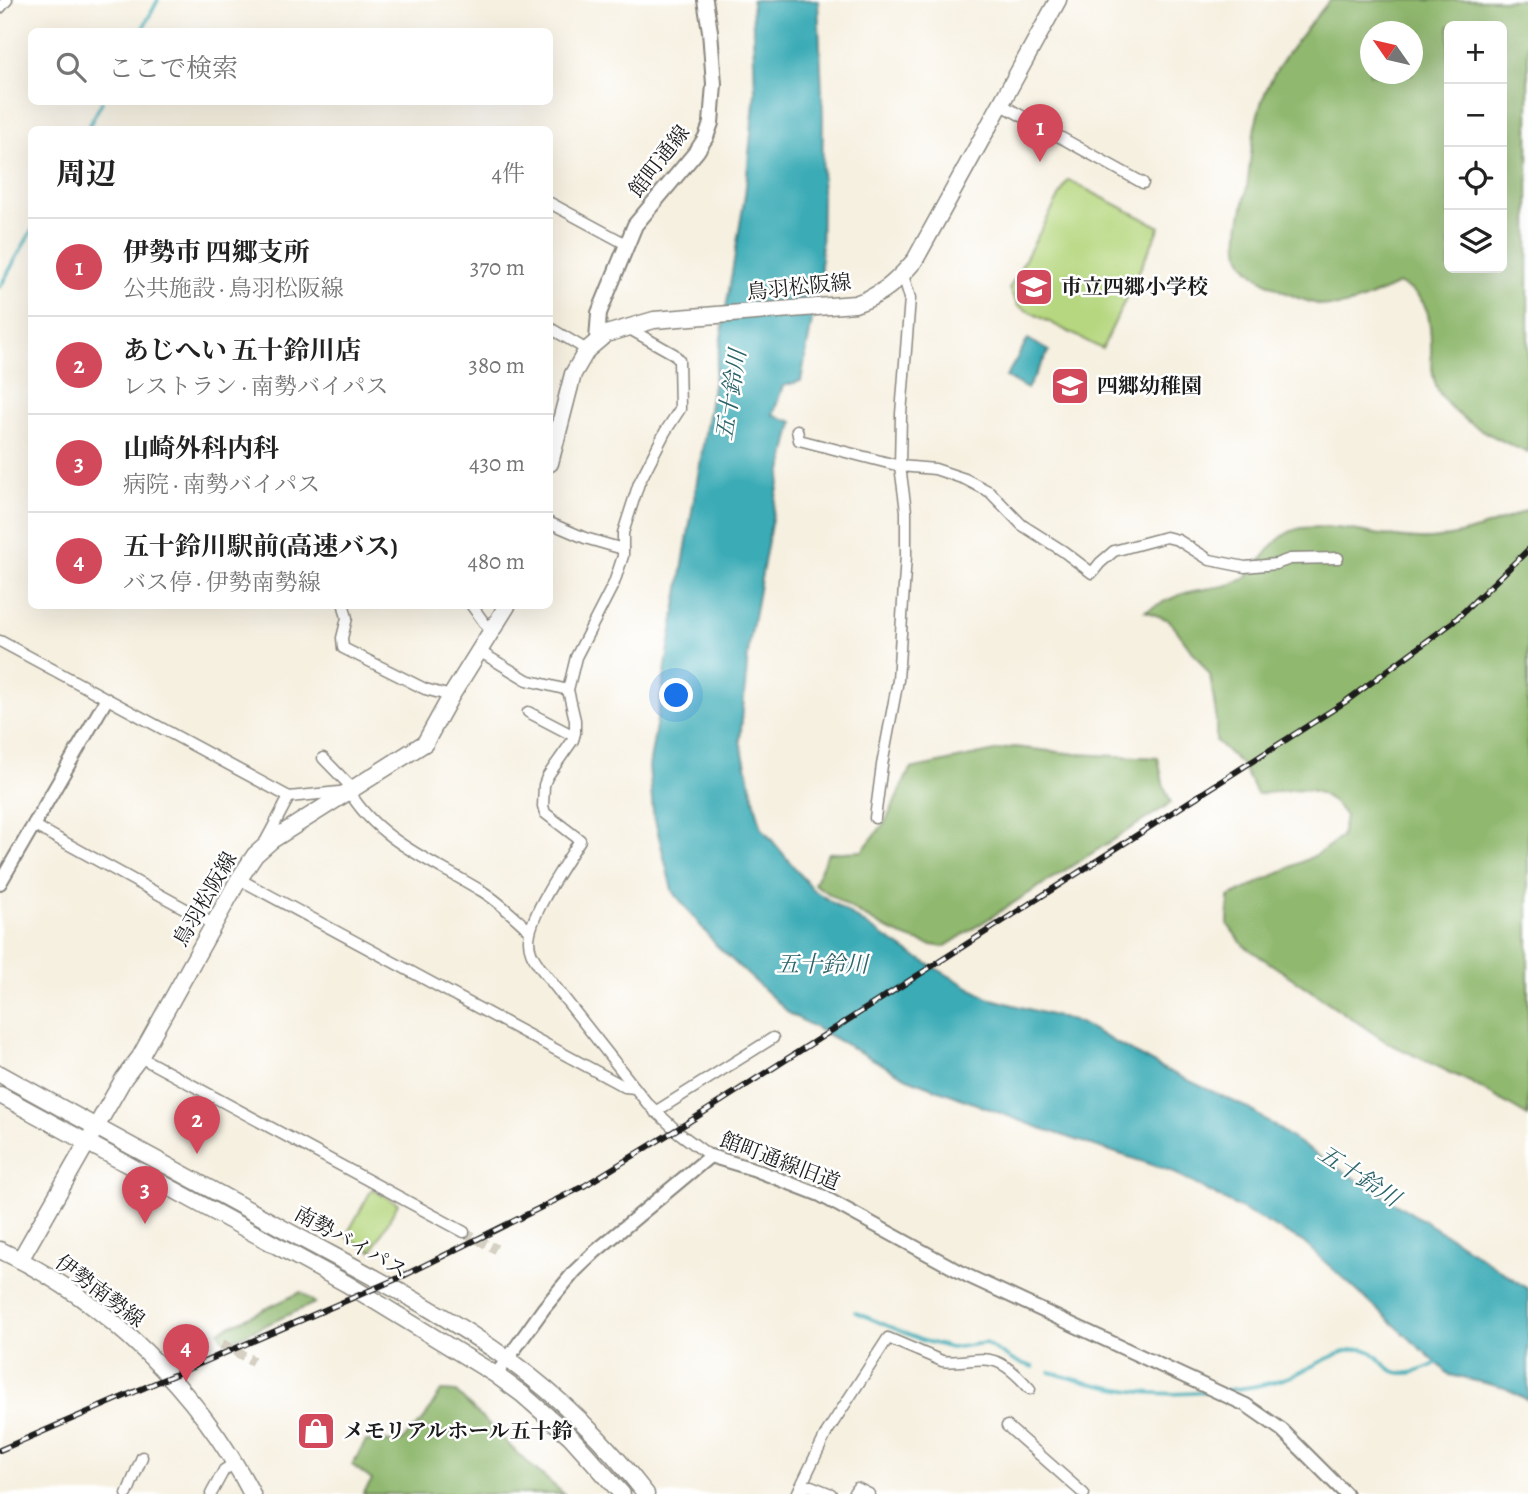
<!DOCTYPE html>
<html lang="ja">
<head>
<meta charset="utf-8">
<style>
	:root { --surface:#fff; --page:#f6f6f6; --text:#222; --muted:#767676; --line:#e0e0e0; --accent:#d1495b }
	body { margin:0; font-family:Alegreya,"Noto Serif JP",serif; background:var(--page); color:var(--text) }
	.controls { position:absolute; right:21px; top:21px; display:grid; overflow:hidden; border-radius:10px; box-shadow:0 7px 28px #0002 }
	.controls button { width:63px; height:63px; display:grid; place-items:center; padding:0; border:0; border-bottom:2px solid var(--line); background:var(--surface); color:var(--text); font:35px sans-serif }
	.compass { position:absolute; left:1360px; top:21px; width:63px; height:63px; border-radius:50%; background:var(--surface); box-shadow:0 7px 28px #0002; rotate:304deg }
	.you { position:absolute; left:677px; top:696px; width:24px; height:24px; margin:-18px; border:5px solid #fff; border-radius:50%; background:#1a73e8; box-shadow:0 0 0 10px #1a73e833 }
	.badge { display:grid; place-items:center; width:46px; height:46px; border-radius:50%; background:var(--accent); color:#fff; font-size:23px; font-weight:700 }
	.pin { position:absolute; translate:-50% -58px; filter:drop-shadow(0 2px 4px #0008) }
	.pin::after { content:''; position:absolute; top:37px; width:24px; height:21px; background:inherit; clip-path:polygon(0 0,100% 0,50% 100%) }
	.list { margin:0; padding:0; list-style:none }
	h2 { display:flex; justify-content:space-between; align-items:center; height:91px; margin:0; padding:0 28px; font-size:30px }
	h2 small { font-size:23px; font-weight:400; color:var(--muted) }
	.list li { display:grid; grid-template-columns:46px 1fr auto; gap:21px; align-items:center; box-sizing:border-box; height:98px; padding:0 28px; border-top:2px solid var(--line) }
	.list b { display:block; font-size:26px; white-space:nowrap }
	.list p { margin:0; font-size:23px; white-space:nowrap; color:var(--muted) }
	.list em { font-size:23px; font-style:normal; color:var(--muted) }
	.icon { flex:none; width:38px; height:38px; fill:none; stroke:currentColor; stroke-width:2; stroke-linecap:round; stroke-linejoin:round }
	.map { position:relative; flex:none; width:1528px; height:1494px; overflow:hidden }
	.search { position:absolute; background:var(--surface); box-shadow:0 7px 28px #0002; left:28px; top:28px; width:525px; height:77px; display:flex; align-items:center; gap:18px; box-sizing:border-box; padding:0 24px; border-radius:10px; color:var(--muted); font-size:26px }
	.panel { position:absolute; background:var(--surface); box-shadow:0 7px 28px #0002; left:28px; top:126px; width:525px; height:483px; border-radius:10px }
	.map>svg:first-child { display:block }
</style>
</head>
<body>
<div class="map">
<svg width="1528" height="1494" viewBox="0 0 1528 1494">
	<rect width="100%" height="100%" fill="#fff"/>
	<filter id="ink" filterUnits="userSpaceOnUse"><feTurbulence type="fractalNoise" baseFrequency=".0143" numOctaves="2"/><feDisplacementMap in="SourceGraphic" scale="14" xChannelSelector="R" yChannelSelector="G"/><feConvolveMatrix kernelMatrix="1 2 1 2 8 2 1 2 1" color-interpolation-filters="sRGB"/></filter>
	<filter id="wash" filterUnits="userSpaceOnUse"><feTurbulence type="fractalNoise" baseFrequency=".00686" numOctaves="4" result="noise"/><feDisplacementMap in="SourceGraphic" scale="28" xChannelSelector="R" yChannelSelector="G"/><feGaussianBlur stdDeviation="1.57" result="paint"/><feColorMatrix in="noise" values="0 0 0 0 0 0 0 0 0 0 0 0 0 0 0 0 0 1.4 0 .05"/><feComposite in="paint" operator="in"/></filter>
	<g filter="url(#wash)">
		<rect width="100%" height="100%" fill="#f6f0e0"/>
		<g fill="#b6d77f" stroke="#697a4e" stroke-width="2">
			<path d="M1068,180L1160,227L1102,349L1018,306L1009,289Z"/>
			<path d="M372,1189L398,1204L372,1251L346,1236Z"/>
		</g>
		<g fill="#90b86e" stroke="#566a45" stroke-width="2" fill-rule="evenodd">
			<path d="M1330,0H1528V453C1500,440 1450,419 1437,388C1422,352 1447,302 1399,284C1381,291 1359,304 1339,306C1314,309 1246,281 1240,254C1235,229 1245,205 1248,180C1252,145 1254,114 1270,82C1285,52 1309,26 1330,0ZM1449,26H1502V268H1449ZM1370,32H1412V74H1370Z"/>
			<path d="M1528,510V1116L1470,1082L1388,1043L1243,945L1228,925L1229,897L1318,854L1341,837L1345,816C1319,779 1297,790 1257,794L1241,764L1216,741V714L1210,675L1169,620L1145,611C1159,604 1174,596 1189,592C1204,588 1235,587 1246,577C1264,561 1275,532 1302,528C1343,523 1389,541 1430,539C1464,536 1497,523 1528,510Z"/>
			<path d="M1014,747L1076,754L1158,758L1163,783L1171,803L944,947C895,941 854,910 814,884L828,853L862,851L886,821L910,769Z"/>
			<path d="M301,1292L315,1303L225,1343L219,1331Z"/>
			<path d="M441,1391L456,1392L521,1457L564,1494H363L372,1480L352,1465L366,1441L401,1442L424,1419Z"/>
		</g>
		<g fill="#3aabb6" stroke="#2b6469" stroke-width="2">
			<path d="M752,0H818L823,115L821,272L801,381L783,386L773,415L793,422L775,502L749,645L740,741L761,827L812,889L911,954L988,998L1080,1023L1162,1068L1248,1108L1320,1157L1457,1241L1528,1289V1400L1505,1388L1450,1375L1303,1242L1171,1171L1040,1128L907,1078L790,1014L716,945L672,890L653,812L649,767L745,195L755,92Z"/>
			<path d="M1028,339L1049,351L1027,389L1006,377Z"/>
		</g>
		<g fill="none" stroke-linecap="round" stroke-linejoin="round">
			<g stroke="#3aabb6" stroke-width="3.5">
				<path d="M141,32L158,0"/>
				<path d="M87,130L102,102"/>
				<path d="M0,287L32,230"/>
				<path d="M855,1312L921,1340L951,1348L985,1343L1012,1360L1033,1367"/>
				<path d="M1050,1372C1100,1388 1152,1398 1205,1392"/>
				<path d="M1226,1390C1248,1388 1268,1385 1289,1377C1310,1369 1337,1350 1359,1349C1374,1348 1379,1361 1390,1369C1404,1379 1427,1369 1440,1361"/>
			</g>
		</g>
	</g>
	<g filter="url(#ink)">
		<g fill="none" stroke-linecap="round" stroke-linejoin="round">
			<g stroke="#d5d0c3" stroke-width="10" stroke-dasharray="10 5" stroke-linecap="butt">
				<path d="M464,1232L496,1249"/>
				<path d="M222,1344L253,1361"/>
			</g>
			<defs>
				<g id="minor">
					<path d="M0,8L7,0"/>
					<path d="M1002,105L1143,183"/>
					<path d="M550,203L626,244"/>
					<path d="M626,327L674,354L679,360L680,409L665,432L639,483L623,533V556L614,583L576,657L568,690L575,720V733L573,740L547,777L544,785L543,806L545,813L580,840C566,863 529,915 529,941C529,952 534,958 539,966L647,1103L679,1133L710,1156"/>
					<path d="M550,328L587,350"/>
					<path d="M797,430L799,440L900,466L935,469L965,479L990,492L1022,525L1063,551L1092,573L1100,563L1114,551L1166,537L1178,540L1210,560L1245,567L1276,564L1290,559L1338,558"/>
					<path d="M550,523L585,538L623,549"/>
					<path d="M344,606L347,618L342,638L343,648L425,689L451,696"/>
					<path d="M472,606L491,632"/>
					<path d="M0,641L289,797L349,791C377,840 434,862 480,890C498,900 514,917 530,931"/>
					<path d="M479,651L527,680L568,690"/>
					<path d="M528,712L574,736"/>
					<path d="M323,758L353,789"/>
					<path d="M875,818L882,765L898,680L906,555V511L900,466L901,414L910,298L903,275"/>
					<path d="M35,826L213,924"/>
					<path d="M265,842L289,797"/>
					<path d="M239,879L625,1087L635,1088"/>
					<path d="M140,1057L464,1232"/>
					<path d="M655,1112L773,1038"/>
					<path d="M1007,1426L1084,1494"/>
					<path d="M800,1488L811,1486L831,1494"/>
					<path d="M127,1494L142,1457"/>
					<path d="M211,1494L224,1470L235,1463"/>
					<path d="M797,1494L827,1432L888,1338L942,1361C958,1364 980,1356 994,1361C1007,1364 1022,1380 1030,1389"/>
					<path d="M853,1494L857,1488L869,1494"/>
				</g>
				<g id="tertiary">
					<path d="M0,883L106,700"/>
					<path d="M496,1375L544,1308L575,1271L596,1251L710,1156L753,1169L820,1195L968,1276L1246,1405L1282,1430L1346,1494"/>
				</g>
				<path id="secondary" d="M597,340L599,313L635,225L697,151L706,137L711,123L714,84L710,31L705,0"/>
				<g id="primary">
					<path d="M550,463L573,374L587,350L606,334L654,320L855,304C883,295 897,281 915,260L1058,0"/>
					<path d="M0,1250C106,1300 198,1390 252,1494"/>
					<path d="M20,1260L124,1078L140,1057L239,879L255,855L272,840L425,743L451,696L507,606"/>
				</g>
				<g id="trunk">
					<path d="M0,1074C93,1126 187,1176 280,1227C357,1269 439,1309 510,1361C561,1398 607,1444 646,1494"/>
					<path d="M0,1095L347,1284L496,1375L522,1394L570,1436L622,1494"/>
				</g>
			</defs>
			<use href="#minor" stroke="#89867e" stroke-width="13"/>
			<use href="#tertiary" stroke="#89867e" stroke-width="16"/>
			<use href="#secondary" stroke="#89867e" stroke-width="18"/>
			<use href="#primary" stroke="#89867e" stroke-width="19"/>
			<use href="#trunk" stroke="#89867e" stroke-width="19"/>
			<use href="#minor" stroke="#fff" stroke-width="10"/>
			<use href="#tertiary" stroke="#fff" stroke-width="12"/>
			<use href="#secondary" stroke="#fff" stroke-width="14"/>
			<use href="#primary" stroke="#fff" stroke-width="16"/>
			<use href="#trunk" stroke="#fff" stroke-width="16"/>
			<defs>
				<path id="rail" d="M0,1450L401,1277L584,1186L687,1123L1345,702L1453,622L1528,550"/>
			</defs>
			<use href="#rail" stroke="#1c1c1c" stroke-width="6"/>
			<use href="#rail" stroke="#fff" stroke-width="3.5" stroke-dasharray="10" stroke-linecap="butt"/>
		</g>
	</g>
	<defs>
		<symbol id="school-square" viewBox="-11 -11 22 22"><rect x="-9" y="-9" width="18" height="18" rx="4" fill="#d1495b" stroke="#fff"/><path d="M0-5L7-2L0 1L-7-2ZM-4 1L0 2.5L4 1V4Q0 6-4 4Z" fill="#fff"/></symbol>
		<symbol id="shop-square" viewBox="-11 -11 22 22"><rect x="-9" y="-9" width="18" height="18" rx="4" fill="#d1495b" stroke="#fff"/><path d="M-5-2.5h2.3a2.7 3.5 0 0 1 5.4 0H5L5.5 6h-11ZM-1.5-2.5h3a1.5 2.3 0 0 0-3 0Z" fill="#fff"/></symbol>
	</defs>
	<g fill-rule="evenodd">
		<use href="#school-square" x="1012" y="265" width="44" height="44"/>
		<use href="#school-square" x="1048" y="364" width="44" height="44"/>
		<use href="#shop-square" x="294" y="1409" width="44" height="44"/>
	</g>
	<g text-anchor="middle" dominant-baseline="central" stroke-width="5" stroke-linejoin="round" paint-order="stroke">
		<g font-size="21" fill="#1c1c1c" stroke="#fff">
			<text transform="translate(659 161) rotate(-52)">館町通線</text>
			<text transform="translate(799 287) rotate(-6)">鳥羽松阪線</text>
			<text transform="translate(205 899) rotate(-60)">鳥羽松阪線</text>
			<text transform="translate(780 1161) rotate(21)">館町通線旧道</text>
			<text transform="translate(351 1242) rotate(29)">南勢バイパス</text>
			<text transform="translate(100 1291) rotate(37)">伊勢南勢線</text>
		</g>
		<g font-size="21" font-weight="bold" fill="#1c1c1c" stroke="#fff" text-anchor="start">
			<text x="1061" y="287">市立四郷小学校</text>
			<text x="1097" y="386">四郷幼稚園</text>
			<text x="343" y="1431">メモリアルホール五十鈴</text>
		</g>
		<g font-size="23" font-style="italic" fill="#2b6469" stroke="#fff">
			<text transform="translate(731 395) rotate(-81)">五十鈴川</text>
			<text x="822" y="964">五十鈴川</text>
			<text transform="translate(1359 1176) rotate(33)">五十鈴川</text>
		</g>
	</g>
</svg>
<div class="controls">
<button>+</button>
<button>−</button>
<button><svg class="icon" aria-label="locate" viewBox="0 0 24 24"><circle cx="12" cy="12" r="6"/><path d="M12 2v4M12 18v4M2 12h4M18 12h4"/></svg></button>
<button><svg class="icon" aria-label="layers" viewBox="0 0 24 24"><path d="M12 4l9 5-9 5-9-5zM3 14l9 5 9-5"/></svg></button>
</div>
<svg class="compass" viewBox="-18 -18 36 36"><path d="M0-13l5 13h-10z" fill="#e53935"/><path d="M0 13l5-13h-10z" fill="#767676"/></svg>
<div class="you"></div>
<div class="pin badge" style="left:1040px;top:162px">1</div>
<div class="pin badge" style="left:197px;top:1154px">2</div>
<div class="pin badge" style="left:145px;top:1224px">3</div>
<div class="pin badge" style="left:186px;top:1382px">4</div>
<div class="search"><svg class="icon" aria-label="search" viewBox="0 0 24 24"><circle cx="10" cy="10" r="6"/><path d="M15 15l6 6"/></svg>ここで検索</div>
<section class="panel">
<h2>周辺<small>4件</small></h2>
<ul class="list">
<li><span class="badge">1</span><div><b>伊勢市 四郷支所</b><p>公共施設 · 鳥羽松阪線</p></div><em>370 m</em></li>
<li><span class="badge">2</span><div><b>あじへい 五十鈴川店</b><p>レストラン · 南勢バイパス</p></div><em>380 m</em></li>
<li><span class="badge">3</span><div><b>山崎外科内科</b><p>病院 · 南勢バイパス</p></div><em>430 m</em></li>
<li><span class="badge">4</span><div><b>五十鈴川駅前(高速バス)</b><p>バス停 · 伊勢南勢線</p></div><em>480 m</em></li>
</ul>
</section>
</div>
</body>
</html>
